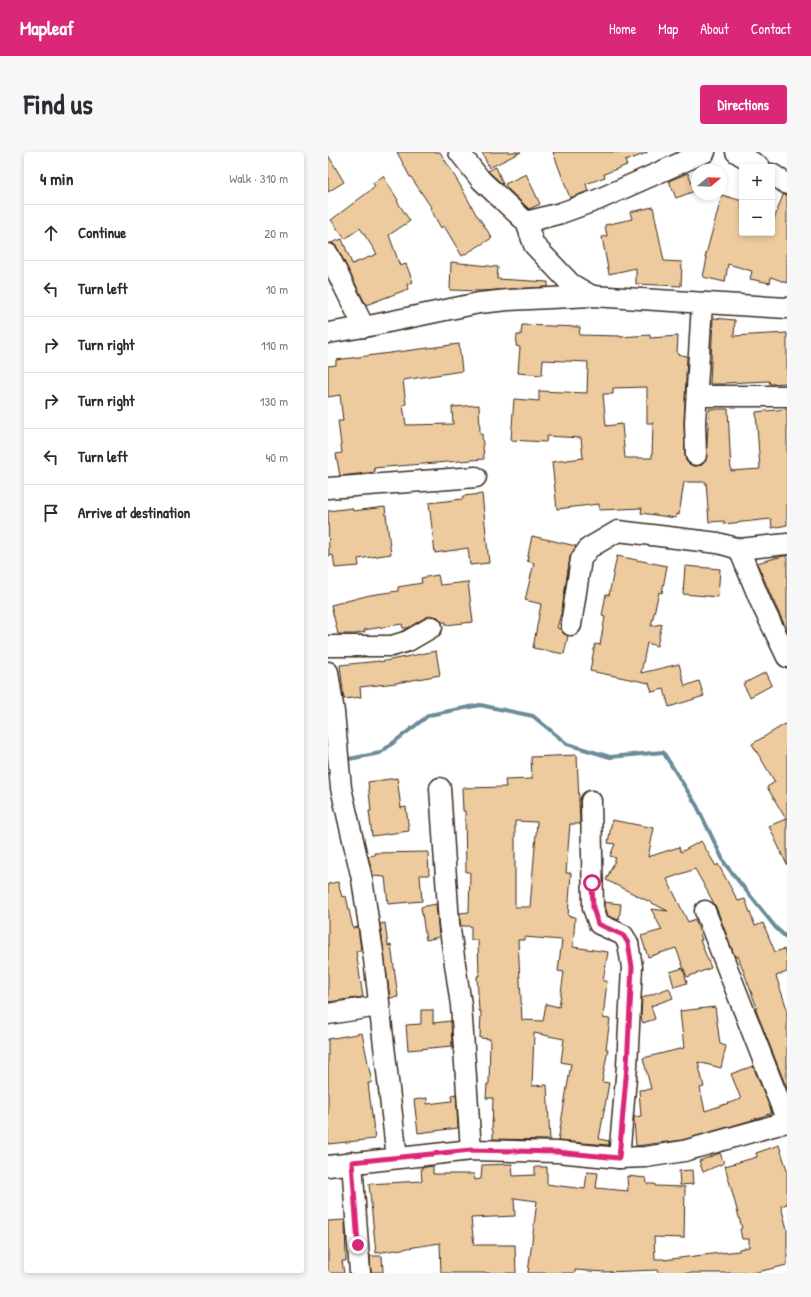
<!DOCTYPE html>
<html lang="en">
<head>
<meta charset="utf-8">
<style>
	:root { --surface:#fff; --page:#f7f7f7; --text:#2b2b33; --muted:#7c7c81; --line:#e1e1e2; --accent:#db2777 }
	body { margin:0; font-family:"Patrick Hand",sans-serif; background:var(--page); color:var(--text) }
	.controls { position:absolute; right:12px; top:12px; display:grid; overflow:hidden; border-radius:4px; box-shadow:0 2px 6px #0003 }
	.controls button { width:36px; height:36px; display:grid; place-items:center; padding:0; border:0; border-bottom:1px solid var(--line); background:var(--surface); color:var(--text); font:20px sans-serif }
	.compass { position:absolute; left:363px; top:12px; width:36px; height:36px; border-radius:50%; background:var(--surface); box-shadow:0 2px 6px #0003; rotate:71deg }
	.stop { position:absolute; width:12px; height:12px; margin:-9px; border:3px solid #db2777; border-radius:50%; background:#fff }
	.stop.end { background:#db2777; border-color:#fff; box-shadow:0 1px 4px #0008 }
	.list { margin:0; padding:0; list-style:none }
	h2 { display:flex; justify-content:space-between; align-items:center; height:52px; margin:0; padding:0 16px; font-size:17px }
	h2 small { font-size:13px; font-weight:400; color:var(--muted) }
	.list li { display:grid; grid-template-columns:26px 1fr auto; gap:12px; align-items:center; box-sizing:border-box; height:56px; padding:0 16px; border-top:1px solid var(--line) }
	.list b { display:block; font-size:15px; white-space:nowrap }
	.list em { font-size:13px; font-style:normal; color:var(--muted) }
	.icon { flex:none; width:22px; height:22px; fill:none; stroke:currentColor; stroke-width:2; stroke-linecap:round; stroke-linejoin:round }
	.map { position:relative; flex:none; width:459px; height:1121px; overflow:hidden; border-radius:4px }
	header { display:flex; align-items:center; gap:24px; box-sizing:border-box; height:56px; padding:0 20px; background:var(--accent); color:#fff }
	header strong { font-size:19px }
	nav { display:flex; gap:22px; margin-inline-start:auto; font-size:14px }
	.intro { display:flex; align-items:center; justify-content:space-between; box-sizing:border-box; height:96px; padding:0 24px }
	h1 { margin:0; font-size:28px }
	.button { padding:10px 18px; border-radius:4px; background:var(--accent); color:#fff; font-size:14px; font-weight:700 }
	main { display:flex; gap:24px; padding:0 24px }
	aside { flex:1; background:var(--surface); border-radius:4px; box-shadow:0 2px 6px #0003 }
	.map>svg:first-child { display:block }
</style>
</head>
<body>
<header>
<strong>Mapleaf</strong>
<nav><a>Home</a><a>Map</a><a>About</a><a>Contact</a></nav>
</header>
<div class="intro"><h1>Find us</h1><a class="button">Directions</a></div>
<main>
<aside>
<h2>4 min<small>Walk · 310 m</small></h2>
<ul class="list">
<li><svg class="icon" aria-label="ahead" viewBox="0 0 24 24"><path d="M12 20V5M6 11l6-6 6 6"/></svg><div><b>Continue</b></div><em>20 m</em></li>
<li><svg class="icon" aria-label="left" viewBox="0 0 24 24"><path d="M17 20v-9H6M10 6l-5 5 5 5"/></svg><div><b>Turn left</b></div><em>10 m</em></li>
<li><svg class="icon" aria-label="right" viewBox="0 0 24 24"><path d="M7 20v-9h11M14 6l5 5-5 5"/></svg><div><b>Turn right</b></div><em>110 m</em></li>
<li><svg class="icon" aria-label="right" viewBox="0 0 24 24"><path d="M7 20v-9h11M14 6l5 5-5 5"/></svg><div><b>Turn right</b></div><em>130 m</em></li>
<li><svg class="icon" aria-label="left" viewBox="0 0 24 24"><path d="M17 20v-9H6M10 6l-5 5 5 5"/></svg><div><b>Turn left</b></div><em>40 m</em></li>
<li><svg class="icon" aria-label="arrive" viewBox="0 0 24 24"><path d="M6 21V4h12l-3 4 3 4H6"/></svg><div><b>Arrive at destination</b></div></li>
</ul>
</aside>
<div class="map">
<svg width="459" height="1121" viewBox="0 0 459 1121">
	<rect width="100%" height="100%" fill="#fff"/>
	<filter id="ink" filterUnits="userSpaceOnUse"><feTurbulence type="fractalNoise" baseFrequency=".025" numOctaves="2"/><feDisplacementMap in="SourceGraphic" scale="8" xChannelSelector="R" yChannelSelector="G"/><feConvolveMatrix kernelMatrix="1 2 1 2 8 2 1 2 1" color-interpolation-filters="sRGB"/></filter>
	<g filter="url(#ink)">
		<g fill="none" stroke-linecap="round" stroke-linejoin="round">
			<path stroke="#6a8b98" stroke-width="4" d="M16,608L52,601L101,563L152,553L205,564L239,592L282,605L335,600L369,654L397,712L448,776L459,786"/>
		</g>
		<g fill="#edcb9e" stroke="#3b2a1e" fill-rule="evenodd">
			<path d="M69,0H112L132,33L149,64H150L164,86L134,104L116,74L113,76L102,56L103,55L83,25H82Z"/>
			<path d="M154,0H193L161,16Z"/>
			<path d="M225,0H319V1L297,9L299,13L276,22L277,25L258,32L260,39L242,46Z"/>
			<path d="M0,3L16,30L0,40Z"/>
			<path d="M168,15L175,32H174L160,19Z"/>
			<path d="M360,21L367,39L348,46L341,29Z"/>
			<path d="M198,22L212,52L201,57L180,37L177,32Z"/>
			<path d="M55,24L70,48L69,49L82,69L61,83L72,114L78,112L85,130L79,132L80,137L38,153L10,97L7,93L3,91L14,87L24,112L49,102L32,76L17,87L3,68L47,35L45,31Z"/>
			<path d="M394,43L414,49V81H444V73L455,43H459V131L443,125L442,131L422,127L424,119L400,112L397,130L375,125L379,106H377Z"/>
			<path d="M325,55L336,109L354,110L353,134L308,132V116L281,122L274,85L279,84L277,73L304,67L302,60Z"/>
			<path d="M123,110L170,115L169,127L220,130V135L153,139L122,138Z"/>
			<path d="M385,166L407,168L406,184L459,181V231L442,232L441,229L397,231V232H382Z"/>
			<path d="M194,173L252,175L251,183L292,184V185L322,183V186L350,184L349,202L359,204L356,270L357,303L358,309L363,313L368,314L374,313L378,308L381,257H400L403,319L432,317L428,260L459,257V373L444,376L443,367L396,372V369L381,370L378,330H356L351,363L348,362V366L313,361L314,356L271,358V352L229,357L224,310L255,306L253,286L219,284L218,290L183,288L186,247L211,249V239L259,241L260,210L215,208L214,223L190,221L192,195L188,194L189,183H193ZM319,235V271H325L324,306H297L294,272L278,274L275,242H285V236Z"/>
			<path d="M131,192L134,219L75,228L78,252L75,253L78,273L125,272L124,255L151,253L152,282H154L156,307L46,316L47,320L12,324L8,302L14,301L10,269H15L12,243L0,245V214L8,213V208Z"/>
			<path d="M154,342L161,411L142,413L140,396L107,401L101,351L135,347V344Z"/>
			<path d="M57,355L63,402L30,407L31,414L7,416L5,403L1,404L0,359L24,356L25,359Z"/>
			<path d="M204,384L248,394L242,405L234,458L229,476L232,477L236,482L240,484L236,502L205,496L213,452L197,448L206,411L199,409Z"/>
			<path d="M289,404L339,414L334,441L331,440L323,474L334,472L329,494L319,491L313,521L351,512L357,534L371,529L376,544L341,555L336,537L324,540L321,531L262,519L267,492L272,493L277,465L274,464L278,442L281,443Z"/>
			<path d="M455,404H459V478L444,446L429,411Z"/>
			<path d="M357,414L392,417L390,445L355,442Z"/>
			<path d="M110,423L112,433L140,430L145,470L118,473V470H114L110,465L104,464L98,465L80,476H75L74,472L36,478L37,480L27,482H10L3,453L42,443L70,439V435L94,431L93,426Z"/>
			<path d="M108,499L112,523L68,531L32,535L33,545L16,547L12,513L52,509V510Z"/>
			<path d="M438,520L444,533L422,545L415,532Z"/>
			<path d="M459,571V713L441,674L458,667L439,635L447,630L424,592Z"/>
			<path d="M249,603L252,672H242L238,721H243L240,764L247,765L245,795L280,800L275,829H279L275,866L282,867L278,897H280L274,930L281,931L271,987L281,989V993L230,989L243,912L233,910L236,887L206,881L204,934L219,933L222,988L165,987V979L164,978L165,946H158L159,932H161L162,887L152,886L153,859H151L149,824H151L150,788H143V774H133L132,770V761L141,760L142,720H138L137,659H135L134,636L178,635L177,628L204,627L203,605ZM187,669L209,670L202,755H187ZM196,785L234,788L230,819L236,820L231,855L218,852L215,869L194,868L190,788H196Z"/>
			<path d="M69,626L73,656L78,655L81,679L44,684L41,659H43L40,630Z"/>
			<path d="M284,668L326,676L320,705L351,695L353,700L373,689L388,714L390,712L410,749L417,747L427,774L435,771L447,800L456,797L459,805V820L448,824L459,857V937L427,856H429L410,804L407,805L388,755L367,717L339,727L360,770L367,767L374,788H372L383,816L359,825L348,796L320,805L313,784L334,778L323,757L340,759L278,728L288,706L282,704L287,692L280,691Z"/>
			<path d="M100,700L101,723H92L94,749L60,752L57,725L45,724L40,704L47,703L46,701Z"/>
			<path d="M10,730L14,745L18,744L25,776L30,775L33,798L28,799L35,845L0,850V732Z"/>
			<path d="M276,750L293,752L291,768L280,764Z"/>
			<path d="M108,752L111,785L98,788L93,755Z"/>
			<path d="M57,771L60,794L63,793L70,845L62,846L52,772Z"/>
			<path d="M355,816L359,831L346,835L342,820Z"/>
			<path d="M341,836L345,846L323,854L327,867L315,871L313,865L314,846Z"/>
			<path d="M387,855L392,892L398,894L393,916L370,910L376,935L372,936L377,959L413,947L403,922L425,914L444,961L421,969L354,988L308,994L306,969V965L313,964L311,938L323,937L315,906L356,896L352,859Z"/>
			<path d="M93,858H105V871L123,869L124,894L80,898L78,873L93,872Z"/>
			<path d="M34,881L44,931H40L47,987L0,992V887Z"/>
			<path d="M128,942L130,976L90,981L86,948L99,946V952L124,949L123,943Z"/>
			<path d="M451,993L459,1018V1052L453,1054L459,1077V1113L425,1121H330L329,1118L277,1120L247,1118V1121H200L209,1049L186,1046L187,1064L143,1066L146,1093H187L188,1121H113L112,1091L48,1101L41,1032L94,1029L93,1016L105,1014V1022H146L147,1028L153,1027L154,1013L184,1012L185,1024L207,1023V1015H219V1032L232,1034L257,1037L259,1020L270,1021L268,1036L300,1039L299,1024L318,1026L319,1032H327V1034L357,1035L356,1086L326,1085L327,1107H336V1108L367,1104L411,1099V1097L421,1095V1087H414L412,1077L414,1076L397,1014L429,1005L428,1001Z"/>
			<path d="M392,1001L396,1011L375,1020L371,1009Z"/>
			<path d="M364,1018L365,1032L352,1033L351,1019Z"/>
			<path d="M17,1068L18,1109H14L16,1121H0V1069Z"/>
			<path d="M42,1104H54L55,1120H43Z"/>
		</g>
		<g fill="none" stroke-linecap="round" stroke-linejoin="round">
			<defs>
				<g id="minor">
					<path d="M131,0L153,28L198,70L206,93L243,132L264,144"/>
					<path d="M408,0L432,15"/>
					<path d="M444,22L459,32"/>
					<path d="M198,70L233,61L269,48L377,0"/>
					<path d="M0,102L36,175"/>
					<path d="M0,181L36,175L151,151L180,148L264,144L459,156"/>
					<path d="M369,244H459"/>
					<path d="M368,303L367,271L374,151"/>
					<path d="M0,336L148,325"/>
					<path d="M411,397L433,451L459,505"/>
					<path d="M243,473L253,407L261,396L290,379L390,391L411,397L459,392"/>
					<path d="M0,494H64L80,489L104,475"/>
					<path d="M0,520L6,560L13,636L34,727L46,807L69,1006"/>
					<path d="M112,636L121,771L133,853L143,998"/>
					<path d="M263,649L265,756L271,772L295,783L300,791L304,815L299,914L291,1006"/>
					<path d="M377,759L459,969"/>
					<path d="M0,862L51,854"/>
					<path d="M24,1010L32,1121"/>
					<path d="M0,1014L143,998L229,1000L291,1006L318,1005L356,999L459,970"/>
				</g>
			</defs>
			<use href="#minor" stroke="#3b2a1e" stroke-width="23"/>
			<use href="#minor" stroke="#fff" stroke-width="20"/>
		</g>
	</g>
	<g fill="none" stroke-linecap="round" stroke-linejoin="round" filter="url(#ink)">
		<path stroke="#db2777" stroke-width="5" d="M30,1093L24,1010L143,998L229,1000L291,1006L299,914L304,815L300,791L295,783L270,772L265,756L264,731"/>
	</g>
</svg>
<div class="controls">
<button>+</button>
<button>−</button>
</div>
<svg class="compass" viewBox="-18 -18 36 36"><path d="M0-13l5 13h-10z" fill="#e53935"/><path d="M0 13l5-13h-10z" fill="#7c7c81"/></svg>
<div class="stop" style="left:264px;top:731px"></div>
<div class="stop end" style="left:30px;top:1093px"></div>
</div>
</main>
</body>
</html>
